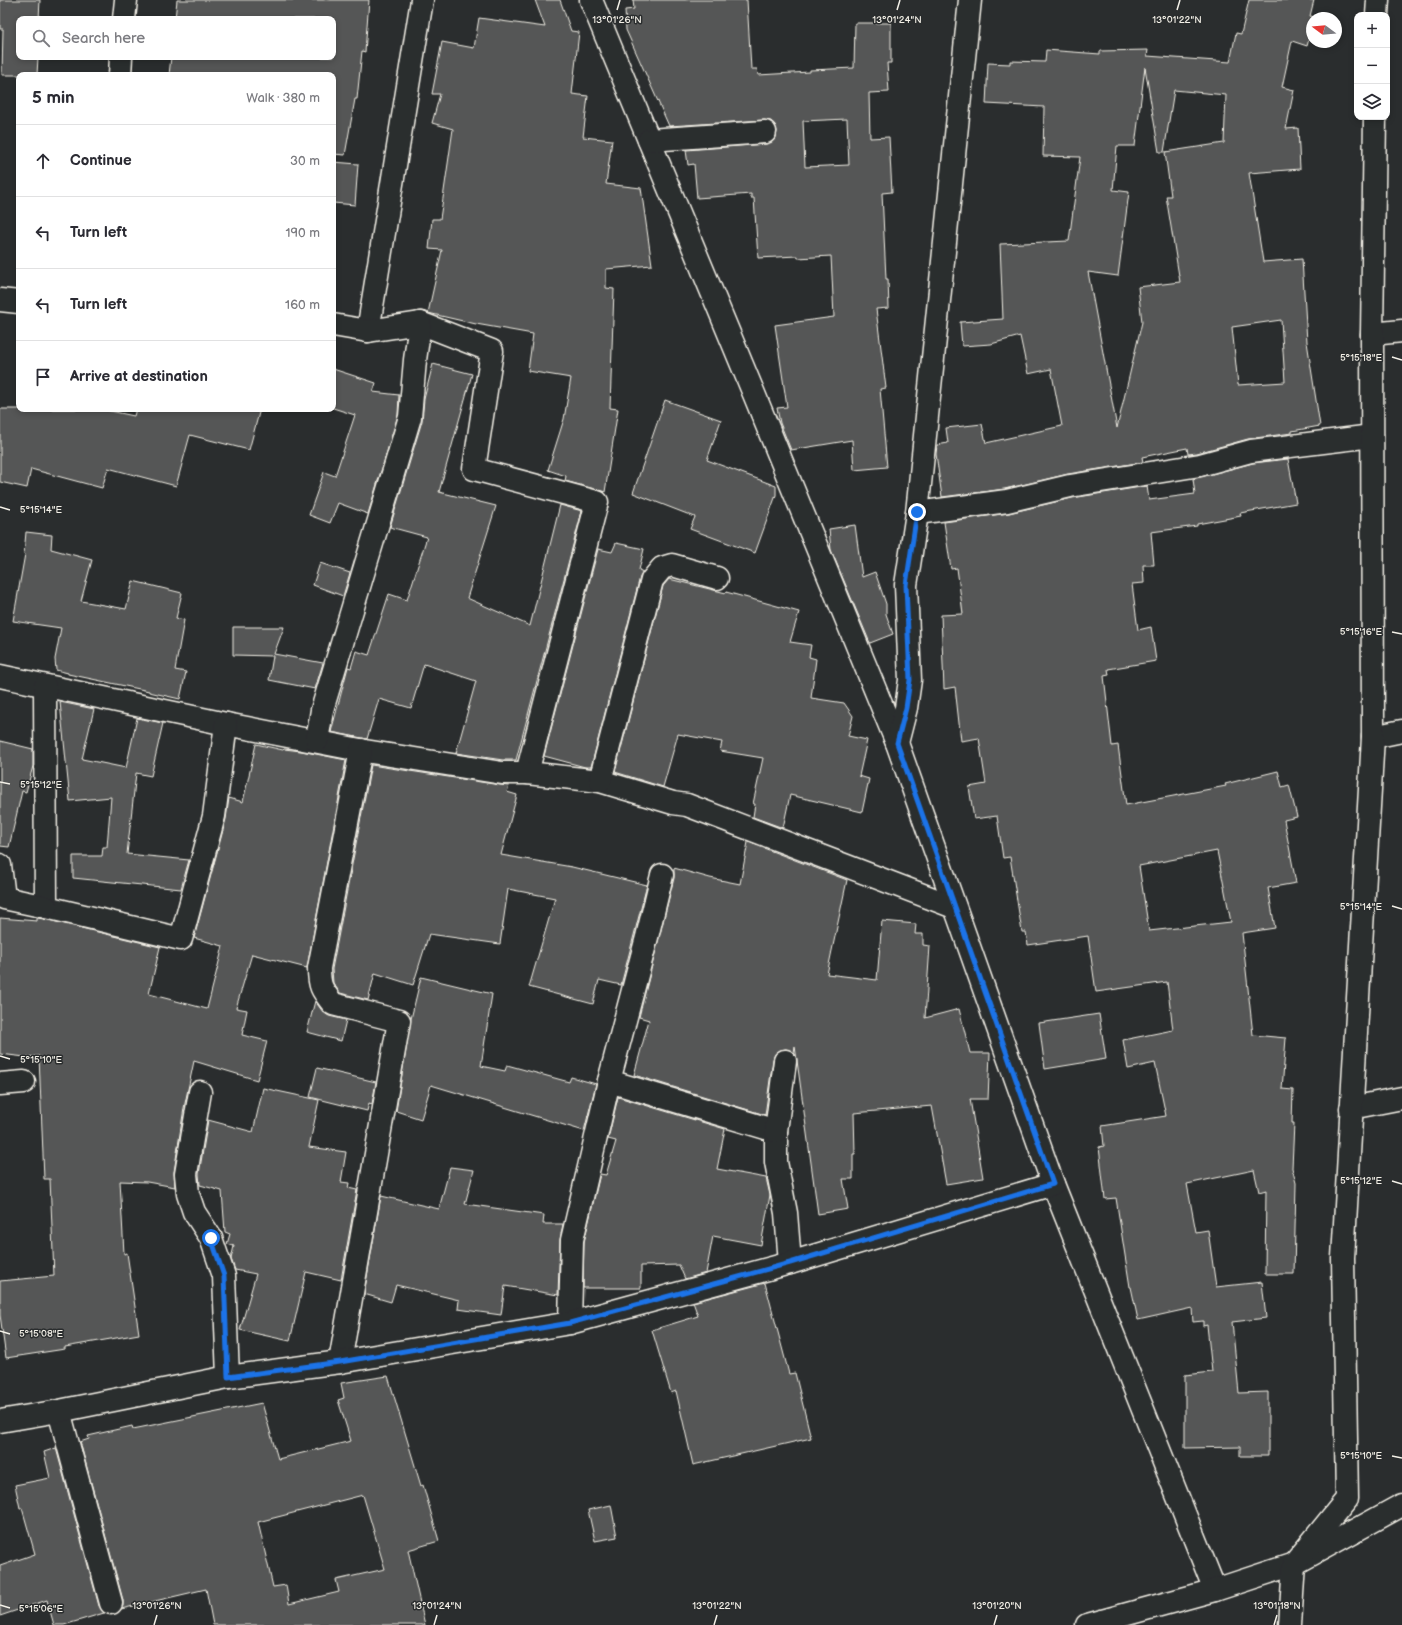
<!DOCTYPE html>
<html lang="en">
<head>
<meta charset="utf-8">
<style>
	:root { --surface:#fff; --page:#f2f2f3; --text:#2b2b33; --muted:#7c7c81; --line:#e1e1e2 }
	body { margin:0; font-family:"Balsamiq Sans",sans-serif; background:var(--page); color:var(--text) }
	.controls { position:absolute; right:12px; top:12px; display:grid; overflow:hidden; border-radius:8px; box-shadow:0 2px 6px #0003 }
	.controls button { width:36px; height:36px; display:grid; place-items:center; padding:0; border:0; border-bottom:1px solid var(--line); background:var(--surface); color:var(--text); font:20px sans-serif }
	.compass { position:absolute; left:1306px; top:12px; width:36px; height:36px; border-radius:50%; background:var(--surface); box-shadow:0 2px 6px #0003; rotate:286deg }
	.stop { position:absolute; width:12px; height:12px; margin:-9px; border:3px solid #1a73e8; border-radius:50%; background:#fff }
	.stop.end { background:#1a73e8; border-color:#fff; box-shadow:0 1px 4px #0008 }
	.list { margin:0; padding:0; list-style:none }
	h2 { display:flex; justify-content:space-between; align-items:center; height:52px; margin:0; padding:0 16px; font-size:17px }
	h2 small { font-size:13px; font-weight:400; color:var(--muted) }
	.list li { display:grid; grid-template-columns:26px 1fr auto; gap:12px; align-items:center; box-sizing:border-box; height:72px; padding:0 16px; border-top:1px solid var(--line) }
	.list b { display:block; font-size:15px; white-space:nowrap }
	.list em { font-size:13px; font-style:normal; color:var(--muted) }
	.icon { flex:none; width:22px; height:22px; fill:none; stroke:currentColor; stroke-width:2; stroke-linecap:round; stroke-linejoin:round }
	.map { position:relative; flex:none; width:1402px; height:1625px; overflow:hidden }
	.search { position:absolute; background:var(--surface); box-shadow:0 2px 6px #0003; left:16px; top:16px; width:320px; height:44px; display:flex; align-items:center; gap:10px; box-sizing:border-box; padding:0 14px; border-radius:8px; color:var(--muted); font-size:15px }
	.panel { position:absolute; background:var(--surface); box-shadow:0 2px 6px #0003; left:16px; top:72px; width:320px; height:340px; border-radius:8px }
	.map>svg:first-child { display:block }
</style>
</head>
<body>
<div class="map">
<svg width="1402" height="1625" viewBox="0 0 1402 1625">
	<rect width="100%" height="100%" fill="#2a2d2e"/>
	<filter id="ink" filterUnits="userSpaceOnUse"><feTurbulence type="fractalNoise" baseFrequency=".025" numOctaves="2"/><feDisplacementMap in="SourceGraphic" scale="8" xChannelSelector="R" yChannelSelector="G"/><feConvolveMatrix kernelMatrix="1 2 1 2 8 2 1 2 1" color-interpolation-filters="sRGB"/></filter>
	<g filter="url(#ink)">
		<g fill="#555756" stroke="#f4f1e8" fill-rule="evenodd">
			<path d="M0,0H40L39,19H19V57H38L37,75H2L3,29H0Z"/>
			<path d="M177,0H369L365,52L362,51L357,99H355L345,155L333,154V75H169L171,57H333V19H175Z"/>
			<path d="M535,0H560L571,31L579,32L572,94L588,96L583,137L612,140L606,184L641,188L652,265L606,269V288L614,289L610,408L618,409L605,492L565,481L566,476L548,470L564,419L571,378L528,371L533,334L476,324L428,313L442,250L429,249L432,219H440L453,129L432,123L440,94H432L442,42L474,48L479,18L545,27Z"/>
			<path d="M633,0H747L751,69H757L758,75L810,72V70L854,68L855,23H891V63H887L889,92L869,93L870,138L889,137L892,192L882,193L886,279H888L889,308L876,309L886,388L880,389L887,467L854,470L852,440L791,450L780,423L777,408L787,407L775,325L834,317L831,256L798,258L797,256L758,258L754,198H751V194L697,198L694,164L688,165L686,150L766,144L772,142L776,138L777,131L775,125L771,121L764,120L669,126L626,30L625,10L634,9ZM847,119L849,165L805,167L803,121Z"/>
			<path d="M1249,0H1314L1310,16L1315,17L1312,18V28L1307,46L1292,41L1282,87L1294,90L1286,129L1298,128L1300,169L1249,173L1263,262L1302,259L1307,342L1320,426L1292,431V433L1248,439L1197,453L1188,454L1187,448L1142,457L1143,462L1068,474L1005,489L942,497L936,454L937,445L948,443L946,428L982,424L986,443L1062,426L1051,369L1028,374L1020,336L991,344L962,346L960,322L1003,319L1000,244L1069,241L1080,157L1043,156L1044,107L986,104L988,63L1010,64V61L1045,62L1046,50L1100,54V51L1148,50L1147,56L1230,62L1236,33L1241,34ZM1145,67L1159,152H1164L1174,90L1226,95L1224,143L1165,152L1171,196H1166L1180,282L1138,287L1142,322L1117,428L1088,272L1118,276L1129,192L1113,190L1117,146H1135ZM1281,320L1285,382L1238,385L1232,327Z"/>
			<path d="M333,162L358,164L355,205L333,203Z"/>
			<path d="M433,364L472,374L439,492L496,506L467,598L530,626L560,505L582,511L516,760H503L456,753L476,681L424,664L411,708L379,699L367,739L331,732L348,667L351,668L356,651L369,655L389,594L407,600L427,537L390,527L422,421L424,399Z"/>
			<path d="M333,369L376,383L373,392L399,395L398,415L368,514L338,503L330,523L309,515L324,472L335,476L355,415L333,408Z"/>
			<path d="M665,400L721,420L707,460L776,486V495L755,553L690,529L695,517L633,493Z"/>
			<path d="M0,409H101L134,416L136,409H260L249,450L190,435L176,486L108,468L102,488L31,469L27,488L0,482Z"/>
			<path d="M1288,459L1296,503L1240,513L1241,516L1197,524V526L1151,532L1154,565H1143L1144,583L1132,584L1138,630L1151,627L1156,661L1108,669L1109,675L1104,676L1112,746L1118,745L1126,805L1226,786L1225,784L1278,771L1282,787L1289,785L1297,817L1284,820L1296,883L1268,888L1275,928L1242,933L1253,1035L1286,1038L1282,1089L1293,1090L1292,1123H1294L1292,1168L1296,1183L1294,1274H1265L1266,1190L1259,1192L1254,1170L1187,1184L1196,1232L1208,1230L1216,1287L1262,1282L1266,1318L1232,1322L1239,1393L1268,1392V1456H1240V1447L1185,1448V1375L1212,1372L1207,1325L1203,1326V1321L1193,1322L1192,1308L1138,1320L1131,1287H1130L1116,1198L1105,1199L1099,1147L1104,1146L1102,1126L1166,1116L1155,1063L1128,1069L1123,1040L1173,1030L1167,982L1096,992L1088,936L1028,945L1026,932H1022L1010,857L1003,858L997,816L974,819L969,787L986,784L979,738L961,741L955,687L944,689L941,615L963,614L957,568L951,569L944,522L1009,513L1072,498L1147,486L1149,500L1195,494L1193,479L1253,463ZM1217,851L1231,922L1149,931L1139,866Z"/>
			<path d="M855,525L862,577L875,572L886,604V614L893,634L870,643L831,550L829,529Z"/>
			<path d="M26,532L52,535L51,549L92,560L81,601L126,609L133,581L182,593L176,618L184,620L175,670L186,672L180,699L149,692V691L68,674V673L56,670L55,659L61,628L13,621L25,554H24Z"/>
			<path d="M616,543L644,549L639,570L643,572L640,577L591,767H585L544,756L598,549L612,552Z"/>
			<path d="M320,563L350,573L343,596L313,585Z"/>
			<path d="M669,579L726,593V592L799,612L790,642L811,645L809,657L816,659L811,698L844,703L853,716L848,736L867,740L859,776L869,779L862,812L790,795L783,828L753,817L755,804H753L763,758L720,751L722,742L678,734L663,787L615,772L663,586Z"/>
			<path d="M233,627H284L274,654L323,663L315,689L269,680L273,656L233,655Z"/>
			<path d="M60,702L94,709L82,759L126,768L137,718L163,723L151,776L136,773L127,854L189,860L181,889L73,878V856H102L103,847H107L111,797L70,801Z"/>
			<path d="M0,741L33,749V766L26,792L22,791L9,847L0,846Z"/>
			<path d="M256,744L283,750L284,749L301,751L346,760L307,968L252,954L236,1008L247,1010L242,1035L267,1041L257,1080L194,1061L184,1108L174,1172L175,1187L147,1182L120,1181L124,1254L127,1253L139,1334L65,1347V1349L6,1358L0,1315V1281L54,1276L50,1179H44L39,1056L25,1057L0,1054V918L37,921V918L44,919L160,947L149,994L207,1009L223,946L194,938L226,819L229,798L243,802Z"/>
			<path d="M371,765L500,785L509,786L507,792L517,795L501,855L572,867L647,885L621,985L599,980L593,1004L529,987L555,898L508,889L500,944L429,934L413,985L375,973L368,1000L340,993L333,983L332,969Z"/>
			<path d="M748,842L847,880L827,974L877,980L882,921L916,924L915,934H923V945L930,946L925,1018L959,1009L970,1053H990L988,1099H970L983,1178L946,1184L932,1106L854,1113L855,1154H853V1179H843L848,1209L818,1214L795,1046L794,1053L786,1049L780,1050L775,1054L773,1059L765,1115L634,1075L649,1020L639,1017L674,878V868L710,878L740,884Z"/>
			<path d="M421,977L492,994L481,1066L505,1071L507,1065L569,1082L571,1077L596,1084L584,1131L431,1085L421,1119L396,1111L411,1019Z"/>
			<path d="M315,1001L323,1012L329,1016L346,1020L341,1041L307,1032Z"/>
			<path d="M1099,1014L1106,1059L1045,1069L1039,1023Z"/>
			<path d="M317,1068L376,1082L372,1104L369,1103L367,1111L310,1097Z"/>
			<path d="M263,1088L319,1100L309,1147L346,1152L341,1182L349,1183L348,1188L357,1190L341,1280L306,1272L290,1341L240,1330L256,1274L235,1270L231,1259L234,1246L227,1244L230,1234L225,1232L222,1191L200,1185L199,1174L208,1120L253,1132Z"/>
			<path d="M618,1097L725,1129L717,1169L766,1178L770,1195L761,1245L713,1236L706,1273L685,1279L679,1265L641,1266V1288H583L584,1242L600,1174L606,1175L616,1141L608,1139Z"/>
			<path d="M450,1167L474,1170L465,1204L544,1215L543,1224H563L560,1240L558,1295L505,1286L501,1315L458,1309L459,1300L396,1285L391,1302L364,1294L381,1196L439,1209Z"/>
			<path d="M765,1283L789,1374L795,1373L811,1438L693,1465L676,1391L671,1393L652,1330L698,1316L693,1302Z"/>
			<path d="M388,1376L421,1486L423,1485L439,1541L408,1550L425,1625H213L206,1589L121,1609L123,1606V1600L80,1442L89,1439L88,1436L132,1426L133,1429L262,1403L278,1459L351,1441L338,1400L344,1398L341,1383ZM363,1495L385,1569L336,1580L339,1592L289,1604L286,1585L273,1587L258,1522Z"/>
			<path d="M56,1448L99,1606L104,1613L64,1625H54L47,1600L0,1616V1566L35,1554L22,1508H20L15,1485L50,1478L44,1452Z"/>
			<path d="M611,1505L617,1537L595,1541L588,1510Z"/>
		</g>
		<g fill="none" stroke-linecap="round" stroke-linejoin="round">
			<defs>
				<g id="minor">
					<path d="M591,0L752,389L897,743L1053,1184L1215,1590"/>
					<path d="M1377,15L1378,0"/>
					<path d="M124,19L126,0"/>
					<path d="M120,75L121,57"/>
					<path d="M649,140L765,132"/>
					<path d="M0,300L19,302"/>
					<path d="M420,323L492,351L474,469L597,502L527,773"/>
					<path d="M368,331L422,0"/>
					<path d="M1372,334L1402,331"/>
					<path d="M917,513L1007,501L1070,486L1200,465L1251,451L1372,436"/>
					<path d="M0,676L226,724L365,751L502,773H527L600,781L673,803L687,805L954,907"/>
					<path d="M45,686L46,907L181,939L214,816L226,724"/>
					<path d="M1373,737L1402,731"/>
					<path d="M317,741L322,710L410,417L415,360L420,323L368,331L333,325"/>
					<path d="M897,743L906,708L910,680L906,585L917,513L970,0"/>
					<path d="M600,781L652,580L662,568L672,565L717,578"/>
					<path d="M0,865L4,898L46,907"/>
					<path d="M609,1081L776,1131V1162L786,1213L790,1263"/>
					<path d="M0,1084L24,1082"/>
					<path d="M200,1092L186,1174L188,1194L194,1212L211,1238L224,1276L228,1377"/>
					<path d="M1351,1108L1402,1098"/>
					<path d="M776,1131L785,1061"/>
					<path d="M570,1323L572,1240L609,1081L647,937L662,875"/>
					<path d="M340,1362L399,1021L333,1004C322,990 319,987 319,968L361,750"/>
					<path d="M59,1411L111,1603"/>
					<path d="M0,1421L59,1411L228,1377L340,1362L570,1323L790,1263L1053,1184"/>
					<path d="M1087,1625L1215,1590L1294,1564L1402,1505"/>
					<path d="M1290,1625L1294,1564L1347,1499L1343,1258L1373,737L1372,334L1375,117"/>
				</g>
			</defs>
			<use href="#minor" stroke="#f4f1e8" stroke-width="25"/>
			<use href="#minor" stroke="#2a2d2e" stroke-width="22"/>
		</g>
	</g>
	<g fill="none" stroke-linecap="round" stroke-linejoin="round" filter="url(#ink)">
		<path stroke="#1a73e8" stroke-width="5" d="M211,1238L224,1276L228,1377L340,1362L570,1323L790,1263L1053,1184L897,743L906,708L910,680L906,585L917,512"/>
	</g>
	<path fill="none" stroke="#f4f1e8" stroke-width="1.5" d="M617,10L620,0M897,10L900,0M1177,10L1180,0M1392,357L1402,360M0,507L10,510M1392,632L1402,634M0,782L10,784M1392,906L1402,909M0,1056L10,1059M1392,1181L1402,1184M0,1331L10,1334M1392,1456L1402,1458M0,1605L10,1608M154,1625L157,1615M434,1625L437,1615M714,1625L717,1615M994,1625L997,1615M1274,1625L1277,1615"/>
	<g font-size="10" text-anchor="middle" fill="#f4f1e8" stroke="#2a2d2e" stroke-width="3" stroke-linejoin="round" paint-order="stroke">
		<text x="617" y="23">13°01'26"N</text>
		<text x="897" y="23">13°01'24"N</text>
		<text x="1177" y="23">13°01'22"N</text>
		<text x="1361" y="361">5°15'18"E</text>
		<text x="41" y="513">5°15'14"E</text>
		<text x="1361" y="635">5°15'16"E</text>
		<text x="41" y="788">5°15'12"E</text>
		<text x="1361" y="910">5°15'14"E</text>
		<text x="41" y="1063">5°15'10"E</text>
		<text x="1361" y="1184">5°15'12"E</text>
		<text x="41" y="1337">5°15'08"E</text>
		<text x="1361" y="1459">5°15'10"E</text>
		<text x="157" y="1609">13°01'26"N</text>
		<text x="437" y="1609">13°01'24"N</text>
		<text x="717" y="1609">13°01'22"N</text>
		<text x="997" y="1609">13°01'20"N</text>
		<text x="1277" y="1609">13°01'18"N</text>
		<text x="41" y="1612">5°15'06"E</text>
	</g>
</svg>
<div class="controls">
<button>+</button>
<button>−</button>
<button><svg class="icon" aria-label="layers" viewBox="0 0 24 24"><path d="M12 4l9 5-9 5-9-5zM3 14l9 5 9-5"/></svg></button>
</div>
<svg class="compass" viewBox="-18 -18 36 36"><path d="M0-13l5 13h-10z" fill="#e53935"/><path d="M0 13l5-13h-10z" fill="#7c7c81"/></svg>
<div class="stop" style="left:211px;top:1238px"></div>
<div class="stop end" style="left:917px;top:512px"></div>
<div class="search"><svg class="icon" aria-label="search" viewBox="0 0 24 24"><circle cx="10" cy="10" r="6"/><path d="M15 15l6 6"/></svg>Search here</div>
<section class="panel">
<h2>5 min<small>Walk · 380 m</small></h2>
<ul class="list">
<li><svg class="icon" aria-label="ahead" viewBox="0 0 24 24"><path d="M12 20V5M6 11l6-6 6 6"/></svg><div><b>Continue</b></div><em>30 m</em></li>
<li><svg class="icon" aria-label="left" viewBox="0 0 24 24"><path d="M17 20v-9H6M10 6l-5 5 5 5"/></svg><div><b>Turn left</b></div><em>190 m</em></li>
<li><svg class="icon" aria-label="left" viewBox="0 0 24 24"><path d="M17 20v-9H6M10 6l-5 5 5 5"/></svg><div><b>Turn left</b></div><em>160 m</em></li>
<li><svg class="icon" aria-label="arrive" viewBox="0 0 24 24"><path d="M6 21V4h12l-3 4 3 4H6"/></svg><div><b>Arrive at destination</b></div></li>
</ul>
</section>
</div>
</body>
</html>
